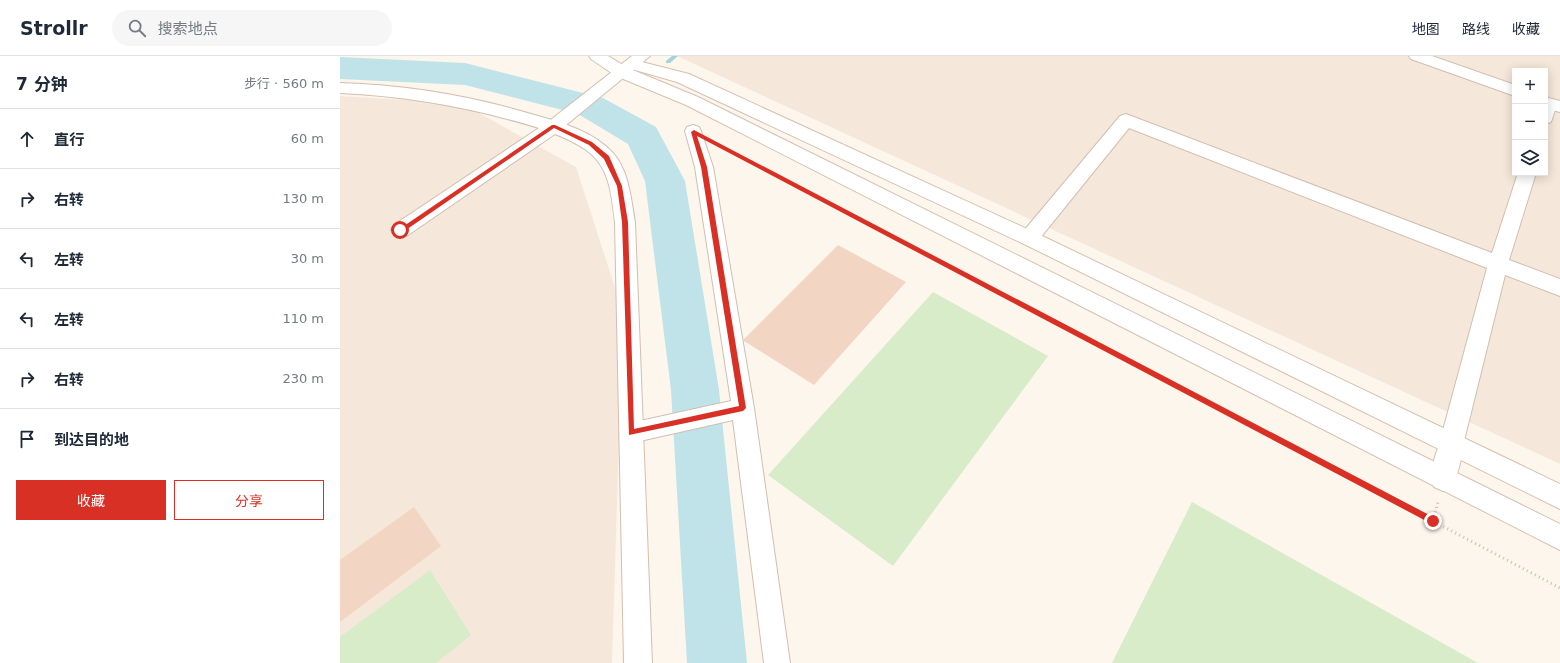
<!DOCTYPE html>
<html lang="zh">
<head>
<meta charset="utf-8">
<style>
	:root { --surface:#fff; --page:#f6f6f7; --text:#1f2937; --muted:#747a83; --line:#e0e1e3; --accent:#d93025 }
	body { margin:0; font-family:"DejaVu Sans","Noto Sans SC",sans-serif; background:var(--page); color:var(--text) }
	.controls { position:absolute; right:12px; top:12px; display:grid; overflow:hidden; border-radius:0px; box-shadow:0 2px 10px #0003 }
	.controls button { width:36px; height:36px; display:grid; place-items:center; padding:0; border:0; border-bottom:1px solid var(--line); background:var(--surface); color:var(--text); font:20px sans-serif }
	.stop { position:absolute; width:12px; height:12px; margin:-9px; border:3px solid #d93025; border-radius:50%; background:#fff }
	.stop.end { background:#d93025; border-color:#fff; box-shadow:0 1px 4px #0008 }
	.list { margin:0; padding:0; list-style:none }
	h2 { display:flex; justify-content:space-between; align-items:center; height:52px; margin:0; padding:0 16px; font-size:17px }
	h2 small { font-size:13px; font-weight:400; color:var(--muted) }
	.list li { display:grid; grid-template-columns:26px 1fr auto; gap:12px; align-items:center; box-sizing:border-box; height:60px; padding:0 16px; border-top:1px solid var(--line) }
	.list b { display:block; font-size:15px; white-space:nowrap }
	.list em { font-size:13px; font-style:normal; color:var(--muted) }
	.actions { display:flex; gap:8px; padding:12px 16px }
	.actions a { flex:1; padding:9px 0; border:1px solid var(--accent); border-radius:0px; text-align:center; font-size:14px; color:var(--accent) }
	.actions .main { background:var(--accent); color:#fff }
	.icon { flex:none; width:22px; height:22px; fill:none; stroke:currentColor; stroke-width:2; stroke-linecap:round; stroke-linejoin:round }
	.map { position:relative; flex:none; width:1220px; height:607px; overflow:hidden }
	header { display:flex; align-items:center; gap:24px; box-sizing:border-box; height:56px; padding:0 20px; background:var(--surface); border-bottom:1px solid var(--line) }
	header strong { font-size:19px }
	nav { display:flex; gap:22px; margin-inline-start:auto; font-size:14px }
	.search { width:280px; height:36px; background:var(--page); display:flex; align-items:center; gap:10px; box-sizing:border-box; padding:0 14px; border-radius:22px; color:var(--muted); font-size:15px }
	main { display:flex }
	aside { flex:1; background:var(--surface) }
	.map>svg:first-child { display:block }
</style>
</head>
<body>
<header>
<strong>Strollr</strong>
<div class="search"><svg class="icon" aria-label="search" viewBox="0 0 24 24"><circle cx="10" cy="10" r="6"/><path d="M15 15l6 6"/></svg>搜索地点</div>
<nav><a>地图</a><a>路线</a><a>收藏</a></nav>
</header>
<main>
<aside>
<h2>7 分钟<small>步行 · 560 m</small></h2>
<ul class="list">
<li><svg class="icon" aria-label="ahead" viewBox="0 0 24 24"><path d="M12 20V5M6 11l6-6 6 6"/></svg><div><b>直行</b></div><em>60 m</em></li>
<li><svg class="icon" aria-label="right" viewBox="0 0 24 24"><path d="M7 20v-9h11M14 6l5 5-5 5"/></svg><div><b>右转</b></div><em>130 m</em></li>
<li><svg class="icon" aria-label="left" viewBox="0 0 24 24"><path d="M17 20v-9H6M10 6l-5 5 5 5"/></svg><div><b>左转</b></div><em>30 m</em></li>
<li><svg class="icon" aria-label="left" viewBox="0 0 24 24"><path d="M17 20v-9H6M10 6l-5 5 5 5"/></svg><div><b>左转</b></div><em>110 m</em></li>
<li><svg class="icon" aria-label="right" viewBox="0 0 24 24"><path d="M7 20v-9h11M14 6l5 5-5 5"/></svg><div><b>右转</b></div><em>230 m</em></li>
<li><svg class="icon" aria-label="arrive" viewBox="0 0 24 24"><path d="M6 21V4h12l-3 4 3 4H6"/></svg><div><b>到达目的地</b></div></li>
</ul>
<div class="actions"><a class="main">收藏</a><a>分享</a></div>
</aside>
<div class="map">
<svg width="1220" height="607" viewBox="0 0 1220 607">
	<rect width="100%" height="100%" fill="#fdf6ec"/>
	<g fill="#f5e8da" fill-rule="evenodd">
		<path d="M337,0H1220V408ZM1175,15H1205V117H1175Z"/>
		<path d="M0,40L121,47L236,111L283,256L272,607H0Z"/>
	</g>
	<g fill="#d8ecc9">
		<path d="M593,236L708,300L553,510L428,419Z"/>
		<path d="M852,446L1138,607H772Z"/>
		<path d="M90,514L131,579L96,607H0V581Z"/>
	</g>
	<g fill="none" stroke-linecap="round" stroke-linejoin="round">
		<path fill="#a5d3da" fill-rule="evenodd" d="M332,0H338L330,7H326V5Z"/>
		<path fill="#bfe3e8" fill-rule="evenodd" d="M0,1L125,7L263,42L316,71L345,125L379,334L407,607H347L331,334L305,125L288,88L238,58L125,29L0,23Z"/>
	</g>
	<g fill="#f3d5c3">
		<path d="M498,189L566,226L474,329L404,285V283Z"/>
		<path d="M74,451L101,490L0,566V504Z"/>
	</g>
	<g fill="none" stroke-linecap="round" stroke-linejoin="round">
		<defs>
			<path id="pedestrian" d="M353,69L359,71L361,75L373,111L414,352L450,607H424L393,364L291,387L283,384L280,377L283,370L291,367L391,345L355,111L345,75L347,71Z"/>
			<g id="minor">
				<path d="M0,27C67,29 133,40 198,60C223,67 254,76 273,97C289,115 291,143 295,166L312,607H284L275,166C269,115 265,98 215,78L68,179L61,181L54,179L51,174L54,169L199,72C134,52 68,40 0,37Z"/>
				<path d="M1209,43L1215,44L1217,48L1211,66L1205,68V44Z"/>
				<path d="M786,58L1152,197L1178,117H1196L1169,204L1220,223V240L1165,219L1123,389L1119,397L1111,400L1103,397L1099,389L1147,212L789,72L696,187L689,189L682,187L679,182L682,177L780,60Z"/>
			</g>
			<g id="tertiary">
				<path d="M292,0H310L220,74L214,76L208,74L205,70L208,66Z"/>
				<path d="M1069,0H1092L1175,29V40L1071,3Z"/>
				<path d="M1205,41L1220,45V56L1205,52Z"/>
				<path d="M1111,378L1119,381C1126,395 1118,417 1112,431L1103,435L1094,431C1088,417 1096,395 1103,381Z"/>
			</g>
			<g id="secondary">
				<path d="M249,0H268L288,12L358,41L1220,468V494L346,49L276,20L251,3Z"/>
				<path d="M294,4L349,18L696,177L1220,428V453L682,187L337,26L288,12L286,9L288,6Z"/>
			</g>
		</defs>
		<use href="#pedestrian" stroke="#d1beb0" stroke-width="2"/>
		<use href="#minor" stroke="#d1beb0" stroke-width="2"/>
		<use href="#tertiary" stroke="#d1beb0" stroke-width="2"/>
		<use href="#secondary" stroke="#d6c0b0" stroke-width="2"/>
		<path stroke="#d9b8a5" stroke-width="2" stroke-dasharray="1 2.5" stroke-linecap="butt" d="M380,90L703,260"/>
		<g stroke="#d9b8a5" stroke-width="3" stroke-dasharray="1 3.5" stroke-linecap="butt">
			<path d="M701,259L1220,532"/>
			<path d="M1093,465L1098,446"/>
		</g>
		<use href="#pedestrian" fill="#fff" fill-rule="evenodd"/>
		<use href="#minor" fill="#fff" fill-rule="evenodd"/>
		<use href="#tertiary" fill="#fff" fill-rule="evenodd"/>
		<use href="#secondary" fill="#fff" fill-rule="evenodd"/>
	</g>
	<path fill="#d93025" d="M212,69H215L252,86L269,100L282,130L288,166L294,373L399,350L361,111L351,76L354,74L1095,462V467H1090L357,80L367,111L406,352L403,355L289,379L282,166L277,130L264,103L249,89L214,72L63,176L58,174Z"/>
</svg>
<div class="controls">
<button>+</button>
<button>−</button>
<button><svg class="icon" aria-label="layers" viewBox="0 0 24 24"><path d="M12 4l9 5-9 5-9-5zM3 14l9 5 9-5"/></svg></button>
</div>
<div class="stop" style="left:60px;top:174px"></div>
<div class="stop end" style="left:1093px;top:465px"></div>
</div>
</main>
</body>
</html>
